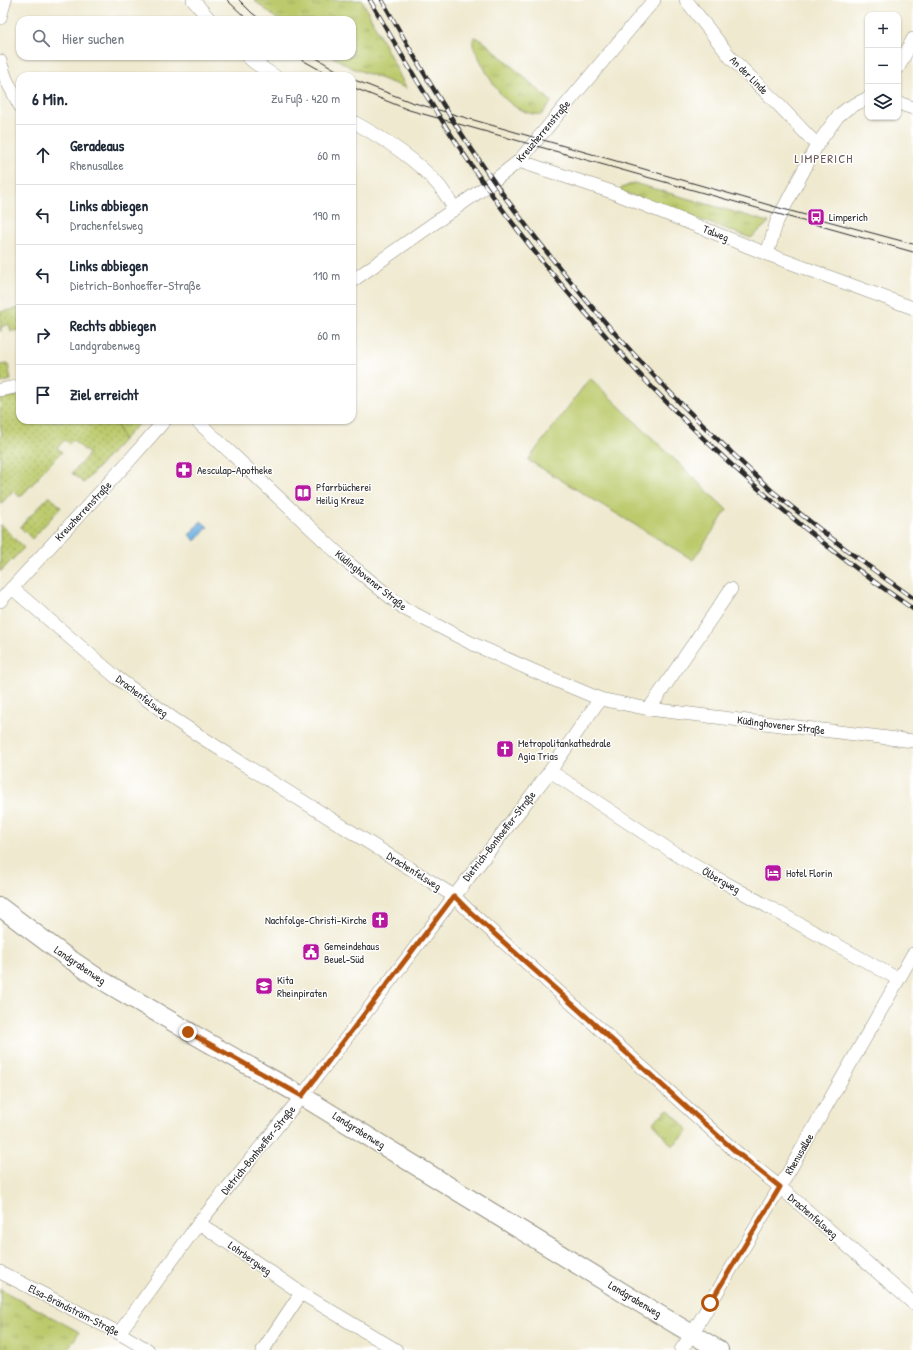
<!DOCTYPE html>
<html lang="de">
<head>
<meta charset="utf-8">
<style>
	:root { --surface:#fff; --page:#f2f2f3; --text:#1f2937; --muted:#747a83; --line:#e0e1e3 }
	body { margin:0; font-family:"Patrick Hand",sans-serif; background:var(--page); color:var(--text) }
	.controls { position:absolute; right:12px; top:12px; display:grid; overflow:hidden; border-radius:8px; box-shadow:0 1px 3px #0004 }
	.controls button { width:36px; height:36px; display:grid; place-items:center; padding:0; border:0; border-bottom:1px solid var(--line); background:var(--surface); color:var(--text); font:20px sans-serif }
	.stop { position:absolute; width:12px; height:12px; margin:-9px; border:3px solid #b45309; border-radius:50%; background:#fff }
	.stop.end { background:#b45309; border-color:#fff; box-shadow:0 1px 4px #0008 }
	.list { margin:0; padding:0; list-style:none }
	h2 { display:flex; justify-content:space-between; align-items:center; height:52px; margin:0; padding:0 16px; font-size:17px }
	h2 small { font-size:13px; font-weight:400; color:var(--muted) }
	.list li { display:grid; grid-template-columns:26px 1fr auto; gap:12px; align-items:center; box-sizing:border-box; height:60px; padding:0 16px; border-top:1px solid var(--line) }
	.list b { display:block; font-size:15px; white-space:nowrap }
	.list p { margin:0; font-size:13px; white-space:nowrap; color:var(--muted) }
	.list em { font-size:13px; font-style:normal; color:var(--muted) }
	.icon { flex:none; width:22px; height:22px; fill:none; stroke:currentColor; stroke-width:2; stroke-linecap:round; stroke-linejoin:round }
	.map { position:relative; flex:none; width:913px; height:1350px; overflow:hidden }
	.search { position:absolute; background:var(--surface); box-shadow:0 1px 3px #0004; left:16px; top:16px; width:340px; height:44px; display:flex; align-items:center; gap:10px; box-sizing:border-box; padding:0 14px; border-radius:12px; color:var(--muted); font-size:15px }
	.panel { position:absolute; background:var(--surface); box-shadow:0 1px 3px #0004; left:16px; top:72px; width:340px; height:352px; border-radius:12px }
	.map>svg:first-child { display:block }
</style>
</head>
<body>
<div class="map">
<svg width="913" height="1350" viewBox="0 0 913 1350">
	<defs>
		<pattern id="grass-tufts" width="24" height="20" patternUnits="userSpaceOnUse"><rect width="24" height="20" fill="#bcca6c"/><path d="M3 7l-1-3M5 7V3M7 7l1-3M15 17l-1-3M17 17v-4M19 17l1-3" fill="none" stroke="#99a459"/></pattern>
		<pattern id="garden-dots" width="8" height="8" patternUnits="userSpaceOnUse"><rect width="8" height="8" fill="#bcca6c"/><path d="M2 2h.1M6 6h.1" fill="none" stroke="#99a459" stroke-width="1.8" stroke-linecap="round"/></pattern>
	</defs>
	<rect width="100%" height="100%" fill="#fff"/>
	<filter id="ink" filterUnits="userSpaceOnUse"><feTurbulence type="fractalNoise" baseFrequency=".025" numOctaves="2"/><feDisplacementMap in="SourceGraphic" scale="8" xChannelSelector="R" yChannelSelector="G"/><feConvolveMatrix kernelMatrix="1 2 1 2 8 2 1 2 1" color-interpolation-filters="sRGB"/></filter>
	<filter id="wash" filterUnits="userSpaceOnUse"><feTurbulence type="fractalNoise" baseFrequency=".012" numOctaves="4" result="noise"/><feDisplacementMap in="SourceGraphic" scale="16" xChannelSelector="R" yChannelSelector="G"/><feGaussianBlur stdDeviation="0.9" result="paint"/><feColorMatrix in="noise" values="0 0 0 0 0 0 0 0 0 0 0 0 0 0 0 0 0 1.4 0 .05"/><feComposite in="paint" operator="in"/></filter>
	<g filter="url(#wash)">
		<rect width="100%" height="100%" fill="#efe9cf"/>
		<g fill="url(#grass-tufts)" stroke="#747a4c">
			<path d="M254,0H362L406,88L350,67L331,56H352V20H278Z"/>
			<path d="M474,37L482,40L551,101L550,104L541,115C536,114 530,114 526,112C497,102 486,70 473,46V40Z"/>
			<path d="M634,183L769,222L751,238L617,190Z"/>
			<path d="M115,420H142L123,440Z"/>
			<path d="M668,1109L689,1131L672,1146L653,1122Z"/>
			<path d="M0,1289L79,1332L68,1350H0Z"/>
		</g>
		<g fill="url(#garden-dots)" stroke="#747a4c">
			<path d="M20,308V330L11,331L9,324L1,327V331L0,332V312Z"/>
			<path d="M8,364L11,380L0,383V365Z"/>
			<path d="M20,395V420H46V422L68,420H115L123,440L84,483L72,473L89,454L73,440L69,444L65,440L57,448L62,452L38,476L39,477L20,497L13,491L0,505V436L2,435L0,425V399Z"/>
			<path d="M49,496L61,507L32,539L20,527Z"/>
			<path d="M0,524L24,548L0,572Z"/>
		</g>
		<path fill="#bcca6c" stroke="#747a4c" d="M590,378L727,510L693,560L528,460Z"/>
		<path fill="#68abdd" stroke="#4a6b84" d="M201,521L208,527L195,541L189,535Z"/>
	</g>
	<g filter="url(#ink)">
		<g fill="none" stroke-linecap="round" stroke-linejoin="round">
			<defs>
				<g id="street">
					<path d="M193,0L210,20"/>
					<path d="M686,0L731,58L777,103L817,145"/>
					<path d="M0,18L5,0"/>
					<path d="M247,56L255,63L275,76"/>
					<path d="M0,61L6,79L20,106"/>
					<path d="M898,68L913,39"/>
					<path d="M898,103L913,108"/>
					<path d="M352,121C384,139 417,159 441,188C446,195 450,202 455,209"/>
					<path d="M519,161L612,192L767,254L913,308"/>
					<path d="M767,254L777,221L817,145L838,116L848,108L868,98"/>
					<path d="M352,281L487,186L519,161L654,0"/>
					<path d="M0,390L20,386"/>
					<path d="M196,420L347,562L405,609L471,643L536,672L600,699L649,709L913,741"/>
					<path d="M12,588L116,677L175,720L237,760L454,896L467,909L735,1151L780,1187L913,1303"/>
					<path d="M0,601L128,462L165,420"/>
					<path d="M649,709L731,589"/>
					<path d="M550,771L688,862L898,979"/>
					<path d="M199,1223L301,1293L396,1350"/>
					<path d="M0,1272L119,1333L148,1350"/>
					<path d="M119,1333L199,1223L302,1096L550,771L600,699"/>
					<path d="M263,1350L301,1293"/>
					<path d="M681,1350L692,1334L780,1187L913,954"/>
				</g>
				<path id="secondary" d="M0,907L64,955L98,978L200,1038L302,1096L640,1303L719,1350"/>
			</defs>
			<use href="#street" stroke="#8d8a7d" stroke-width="14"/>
			<use href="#secondary" stroke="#8d8a7d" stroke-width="20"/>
			<use href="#street" stroke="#fff" stroke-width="13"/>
			<use href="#secondary" stroke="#fff" stroke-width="18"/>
			<g stroke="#2b2b2b" stroke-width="1">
				<path d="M227,0L248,20"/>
				<path d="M239,0L252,13L261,20"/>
				<path d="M295,56L331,76"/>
				<path d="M313,56L346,76"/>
				<path d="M352,79L411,102L783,209L913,244"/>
				<path d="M352,87L409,110L913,252"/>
			</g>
			<defs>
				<g id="rail">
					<path d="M370,0C420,89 474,176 538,256C559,283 582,309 605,335C617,349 630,364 643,378C725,464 815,542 913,609"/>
					<path d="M382,0C419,66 457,131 502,193C569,285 646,373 730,451C743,464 757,477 771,490C817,528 864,564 913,598"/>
				</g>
			</defs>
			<use href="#rail" stroke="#2b2b2b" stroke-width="4.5"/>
			<use href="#rail" stroke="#fff" stroke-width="3" stroke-dasharray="9" stroke-linecap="butt"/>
		</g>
	</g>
	<g fill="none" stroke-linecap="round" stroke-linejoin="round" filter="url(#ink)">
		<path stroke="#b45309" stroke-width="5" d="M188,1032L302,1096L454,896L467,909L735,1151L780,1187L710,1303"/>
	</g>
	<defs>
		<symbol id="bus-square" viewBox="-11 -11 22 22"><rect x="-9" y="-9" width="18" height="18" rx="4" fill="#b5179e" stroke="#fff"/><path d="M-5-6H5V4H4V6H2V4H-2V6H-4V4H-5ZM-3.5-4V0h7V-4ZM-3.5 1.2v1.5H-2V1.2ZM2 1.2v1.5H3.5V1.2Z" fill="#fff"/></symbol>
		<symbol id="pharmacy-square" viewBox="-11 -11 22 22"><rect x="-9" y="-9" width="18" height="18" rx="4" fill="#b5179e" stroke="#fff"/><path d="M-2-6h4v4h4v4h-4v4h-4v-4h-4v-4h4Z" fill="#fff"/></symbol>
		<symbol id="library-square" viewBox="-11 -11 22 22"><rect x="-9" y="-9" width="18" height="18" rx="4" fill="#b5179e" stroke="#fff"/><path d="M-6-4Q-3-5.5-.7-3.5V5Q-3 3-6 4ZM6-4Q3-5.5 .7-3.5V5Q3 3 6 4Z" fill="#fff"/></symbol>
		<symbol id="church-square" viewBox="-11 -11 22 22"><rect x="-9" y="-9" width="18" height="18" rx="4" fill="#b5179e" stroke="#fff"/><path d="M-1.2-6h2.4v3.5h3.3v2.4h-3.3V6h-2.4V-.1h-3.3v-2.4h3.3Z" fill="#fff"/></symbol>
		<symbol id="hotel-square" viewBox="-11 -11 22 22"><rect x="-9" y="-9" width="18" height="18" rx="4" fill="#b5179e" stroke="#fff"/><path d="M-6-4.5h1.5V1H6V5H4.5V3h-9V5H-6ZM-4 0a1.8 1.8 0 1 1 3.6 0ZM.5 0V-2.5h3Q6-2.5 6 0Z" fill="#fff"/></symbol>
		<symbol id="civic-square" viewBox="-11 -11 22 22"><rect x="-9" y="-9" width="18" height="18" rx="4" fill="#b5179e" stroke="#fff"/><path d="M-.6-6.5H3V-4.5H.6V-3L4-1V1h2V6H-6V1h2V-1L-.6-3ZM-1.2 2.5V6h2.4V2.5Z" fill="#fff"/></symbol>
		<symbol id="school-square" viewBox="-11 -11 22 22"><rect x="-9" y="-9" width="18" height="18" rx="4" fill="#b5179e" stroke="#fff"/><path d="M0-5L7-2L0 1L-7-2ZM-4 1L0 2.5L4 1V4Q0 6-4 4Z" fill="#fff"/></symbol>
	</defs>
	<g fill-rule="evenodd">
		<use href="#bus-square" x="806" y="207" width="20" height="20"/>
		<use href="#pharmacy-square" x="174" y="460" width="20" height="20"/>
		<use href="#library-square" x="293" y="483" width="20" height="20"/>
		<use href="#church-square" x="495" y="739" width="20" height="20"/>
		<use href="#hotel-square" x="763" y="863" width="20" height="20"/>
		<use href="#church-square" x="370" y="910" width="20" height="20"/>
		<use href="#civic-square" x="301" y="942" width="20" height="20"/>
		<use href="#school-square" x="254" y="976" width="20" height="20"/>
	</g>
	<g text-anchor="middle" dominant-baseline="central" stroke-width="3" stroke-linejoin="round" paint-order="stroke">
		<g font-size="11" fill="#2b2b2b" stroke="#fff">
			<text transform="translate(749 75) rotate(45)">An der Linde</text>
			<text transform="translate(543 131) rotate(-50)">Kreuzherrenstraße</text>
			<text transform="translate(716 233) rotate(22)">Talweg</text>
			<text transform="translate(83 511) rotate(-47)">Kreuzherrenstraße</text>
			<text transform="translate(371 580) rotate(39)">Küdinghovener Straße</text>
			<text transform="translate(142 696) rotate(37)">Drachenfelsweg</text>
			<text transform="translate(781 725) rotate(7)">Küdinghovener Straße</text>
			<text transform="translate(499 836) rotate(-52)">Dietrich-Bonhoeffer-Straße</text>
			<text transform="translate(414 871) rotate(32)">Drachenfelsweg</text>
			<text transform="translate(721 880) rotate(29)">Ölbergweg</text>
			<text transform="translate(80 965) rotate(34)">Landgrabenweg</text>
			<text transform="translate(359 1130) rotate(32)">Landgrabenweg</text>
			<text transform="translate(258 1150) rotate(-51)">Dietrich-Bonhoeffer-Straße</text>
			<text transform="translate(799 1154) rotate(-60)">Rhenusallee</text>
			<text transform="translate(813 1216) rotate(41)">Drachenfelsweg</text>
			<text transform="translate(250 1258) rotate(35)">Lohrbergweg</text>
			<text transform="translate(635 1299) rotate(31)">Landgrabenweg</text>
			<text transform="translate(74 1310) rotate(27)">Elsa-Brändström-Straße</text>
		</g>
		<g font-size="11" fill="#2b2b2b" stroke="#fff" text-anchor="start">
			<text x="829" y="217">Limperich</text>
			<text x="197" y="470">Aesculap-Apotheke</text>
			<text x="316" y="487">Pfarrbücherei<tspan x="316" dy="13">Heilig Kreuz</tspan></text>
			<text x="518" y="743">Metropolitankathedrale<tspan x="518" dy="13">Agia Trias</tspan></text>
			<text x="786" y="873">Hotel Florin</text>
			<text x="367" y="920" text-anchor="end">Nachfolge-Christi-Kirche</text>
			<text x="324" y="946">Gemeindehaus<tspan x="324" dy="13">Beuel-Süd</tspan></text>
			<text x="277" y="980">Kita<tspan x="277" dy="13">Rheinpiraten</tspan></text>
		</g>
		<g font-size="13" letter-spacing="1" fill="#685555" stroke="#fff">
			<text x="824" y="158">LIMPERICH</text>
		</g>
	</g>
</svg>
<div class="controls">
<button>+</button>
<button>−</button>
<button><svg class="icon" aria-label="layers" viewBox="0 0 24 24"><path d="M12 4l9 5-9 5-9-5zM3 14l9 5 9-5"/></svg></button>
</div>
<div class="stop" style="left:710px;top:1303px"></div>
<div class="stop end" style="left:188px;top:1032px"></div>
<div class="search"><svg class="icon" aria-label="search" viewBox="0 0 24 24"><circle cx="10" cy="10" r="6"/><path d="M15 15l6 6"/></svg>Hier suchen</div>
<section class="panel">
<h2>6 Min.<small>Zu Fuß · 420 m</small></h2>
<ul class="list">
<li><svg class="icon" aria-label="ahead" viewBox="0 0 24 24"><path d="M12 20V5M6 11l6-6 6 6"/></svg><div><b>Geradeaus</b><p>Rhenusallee</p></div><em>60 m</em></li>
<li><svg class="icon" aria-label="left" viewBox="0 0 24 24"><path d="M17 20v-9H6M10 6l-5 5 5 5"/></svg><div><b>Links abbiegen</b><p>Drachenfelsweg</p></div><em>190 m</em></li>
<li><svg class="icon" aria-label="left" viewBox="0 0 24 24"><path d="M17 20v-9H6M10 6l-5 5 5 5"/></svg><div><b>Links abbiegen</b><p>Dietrich-Bonhoeffer-Straße</p></div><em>110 m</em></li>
<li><svg class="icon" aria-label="right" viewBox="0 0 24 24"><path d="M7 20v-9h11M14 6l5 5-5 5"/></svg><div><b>Rechts abbiegen</b><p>Landgrabenweg</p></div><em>60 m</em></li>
<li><svg class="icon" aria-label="arrive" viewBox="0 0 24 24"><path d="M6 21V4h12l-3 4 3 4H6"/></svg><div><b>Ziel erreicht</b></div></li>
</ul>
</section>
</div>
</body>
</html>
